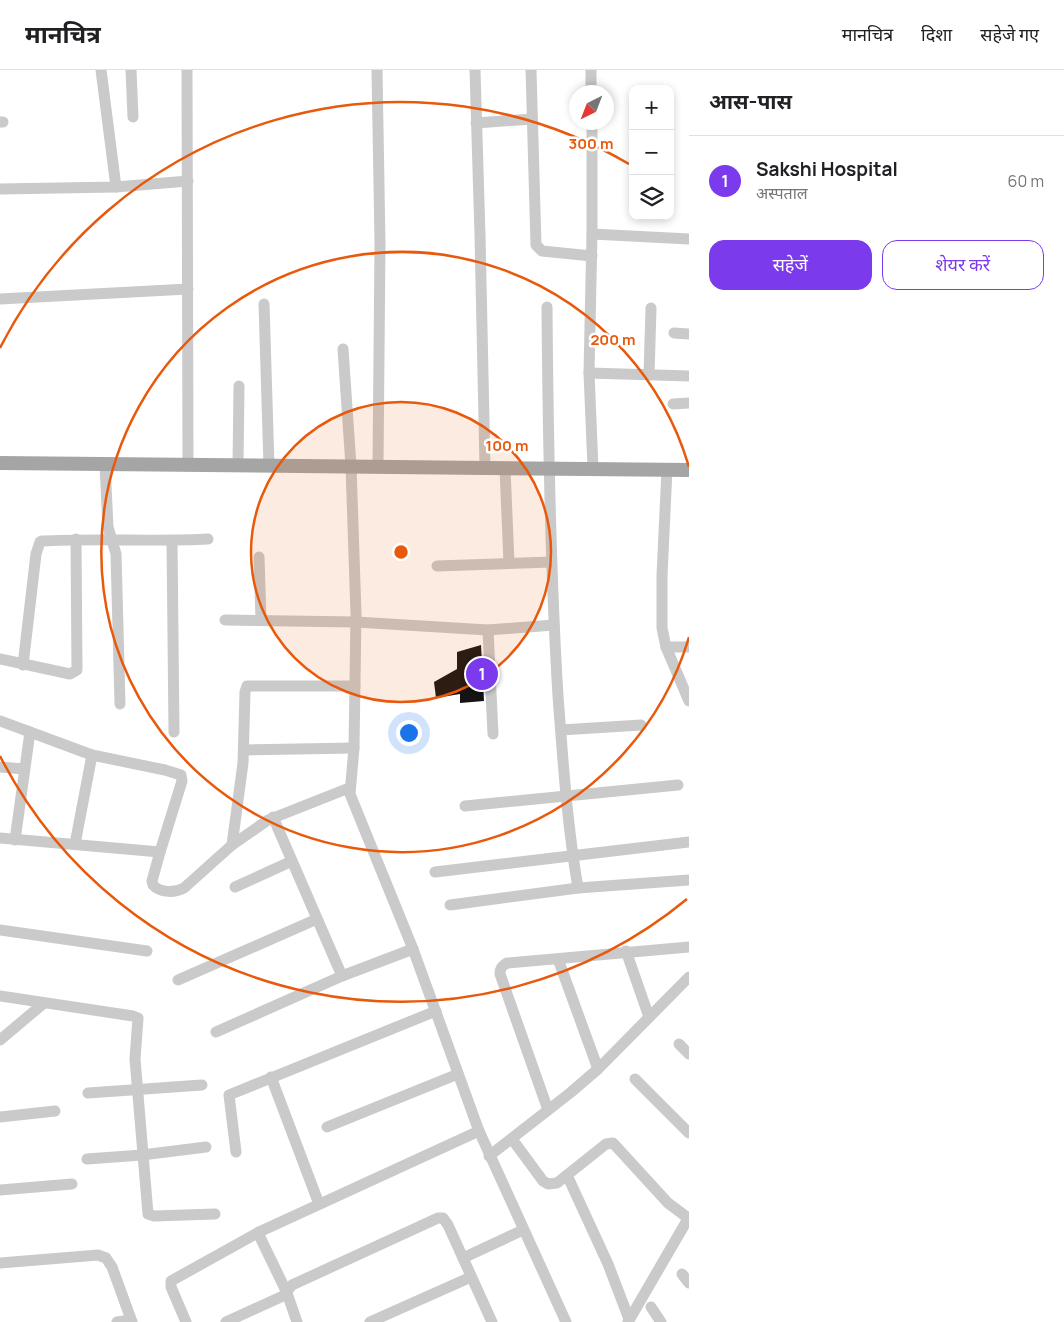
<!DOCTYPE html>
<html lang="hi">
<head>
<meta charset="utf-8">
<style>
	:root { --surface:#fff; --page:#f2f2f2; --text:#202124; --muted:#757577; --line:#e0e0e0; --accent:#7c3aed }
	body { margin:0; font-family:Manrope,"Noto Sans Devanagari",sans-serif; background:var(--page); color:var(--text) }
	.controls { position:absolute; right:15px; top:15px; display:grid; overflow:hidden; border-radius:10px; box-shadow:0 2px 8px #0003 }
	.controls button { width:45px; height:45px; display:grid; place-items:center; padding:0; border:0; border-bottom:1px solid var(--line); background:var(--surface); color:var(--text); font:25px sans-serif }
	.compass { position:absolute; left:569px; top:15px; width:45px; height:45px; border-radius:50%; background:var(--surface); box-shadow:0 2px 8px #0003; rotate:222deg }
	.you { position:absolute; left:408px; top:662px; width:18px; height:18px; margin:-12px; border:4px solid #fff; border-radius:50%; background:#1a73e8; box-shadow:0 0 0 8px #1a73e833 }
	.badge { display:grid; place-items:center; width:32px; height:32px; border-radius:50%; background:var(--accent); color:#fff; font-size:16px; font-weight:700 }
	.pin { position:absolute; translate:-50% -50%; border:2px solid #fff; box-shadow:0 1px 5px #0006 }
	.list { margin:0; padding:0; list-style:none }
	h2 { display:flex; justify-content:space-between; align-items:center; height:65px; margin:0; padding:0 20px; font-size:21px }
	h2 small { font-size:16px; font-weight:400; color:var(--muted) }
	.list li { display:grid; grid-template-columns:32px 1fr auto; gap:15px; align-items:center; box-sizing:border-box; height:90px; padding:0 20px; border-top:1px solid var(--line) }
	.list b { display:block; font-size:19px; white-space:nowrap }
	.list p { margin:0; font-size:16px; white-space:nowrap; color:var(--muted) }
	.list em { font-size:16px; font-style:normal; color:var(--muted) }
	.actions { display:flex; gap:10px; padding:15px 20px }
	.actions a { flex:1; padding:11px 0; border:1px solid var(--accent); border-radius:15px; text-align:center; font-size:18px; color:var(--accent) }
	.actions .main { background:var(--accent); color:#fff }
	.icon { flex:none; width:28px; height:28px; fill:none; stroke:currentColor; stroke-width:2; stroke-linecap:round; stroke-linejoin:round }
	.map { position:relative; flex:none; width:689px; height:1252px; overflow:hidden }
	header { display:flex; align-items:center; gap:30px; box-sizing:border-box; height:70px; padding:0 25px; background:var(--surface); border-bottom:1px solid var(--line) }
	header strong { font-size:24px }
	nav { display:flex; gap:28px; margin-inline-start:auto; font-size:18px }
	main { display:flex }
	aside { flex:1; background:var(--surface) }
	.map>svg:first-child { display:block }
</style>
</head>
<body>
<header>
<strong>मानचित्र</strong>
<nav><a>मानचित्र</a><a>दिशा</a><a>सहेजे गए</a></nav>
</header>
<main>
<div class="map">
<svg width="689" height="1252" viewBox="0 0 689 1252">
	<rect width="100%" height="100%" fill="#fff"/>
	<path fill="#141414" d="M481,575L484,631L460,633V624L436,628L434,612L457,599V582Z"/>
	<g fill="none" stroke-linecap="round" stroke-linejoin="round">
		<g stroke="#cacaca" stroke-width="11">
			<path d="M101,0L116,117"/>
			<path d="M131,0L133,47"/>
			<path d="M187,0L188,396"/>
			<path d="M377,0L380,173L378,396"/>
			<path d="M475,0L480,165L485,397"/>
			<path d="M531,0L536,175L542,181L592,186"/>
			<path d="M591,0V22"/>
			<path d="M0,52H3"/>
			<path d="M592,52V164L589,303L593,398"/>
			<path d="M476,53L532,49"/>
			<path d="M0,119L116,117L188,111"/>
			<path d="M592,164L689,169"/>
			<path d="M0,229L188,219"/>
			<path d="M264,234L269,396"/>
			<path d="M547,237C548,367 550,496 558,626C563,691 567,754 578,818"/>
			<path d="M674,263L689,264"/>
			<path d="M343,279L351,396L356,544L354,678L350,724L413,879L479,1061L566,1252"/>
			<path d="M589,303L689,306"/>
			<path d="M649,305L651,238"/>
			<path d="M673,334L689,333"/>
			<path d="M105,395L108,457L116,484L120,634"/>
			<path d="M238,396L239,316"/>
			<path d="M505,398L509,493"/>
			<path d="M667,399L662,506V558L666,577L689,631"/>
			<path d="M172,471L174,662"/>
			<path d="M259,487L261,550"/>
			<path d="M437,496L551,492"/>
			<path d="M225,550L356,552L488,560L554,555"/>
			<path d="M488,560L493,664"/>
			<path d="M666,577H689"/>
			<path d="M0,589L70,604L77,600L76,469"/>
			<path d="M23,595L36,484L40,472L42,471C98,468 153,472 208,469"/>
			<path d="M0,651L92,685L165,700L181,705L182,711L160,782"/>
			<path d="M561,660L641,655"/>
			<path d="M244,680L354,678"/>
			<path d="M0,697L24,699"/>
			<path d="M465,736L678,715"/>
			<path d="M273,747L342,906"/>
			<path d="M0,768L160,782L152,811L153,815C160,823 175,823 184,818L232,775L268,750L349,718"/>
			<path d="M15,770L30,662"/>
			<path d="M75,774L92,685"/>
			<path d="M232,775L243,693L245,622L247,616H355"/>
			<path d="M435,802L689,772"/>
			<path d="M235,817L292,791"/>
			<path d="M450,835L578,818L689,810"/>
			<path d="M0,860L147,881"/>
			<path d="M626,881L649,947"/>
			<path d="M558,889L598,999"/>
			<path d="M178,910L317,849"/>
			<path d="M0,926L133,946L138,948L135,989L148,1144L154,1146L215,1144"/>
			<path d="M216,962L342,906L413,879"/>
			<path d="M0,970L44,933"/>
			<path d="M679,974L689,984"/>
			<path d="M271,1007L319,1134"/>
			<path d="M635,1009L689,1063"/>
			<path d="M88,1023L202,1015"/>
			<path d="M548,1040L500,904C500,898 502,896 507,893L689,877"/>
			<path d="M0,1047L55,1041"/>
			<path d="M327,1057L458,1004"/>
			<path d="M512,1069L543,1111L548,1114L557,1113L606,1074L613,1073L668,1133L688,1148"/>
			<path d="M236,1082L229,1025L436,941"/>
			<path d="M489,1086L570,1023L598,999L689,907"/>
			<path d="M87,1089L142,1085L206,1077"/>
			<path d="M567,1105L608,1194L629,1249"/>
			<path d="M0,1120L72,1114"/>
			<path d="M463,1188L523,1160"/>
			<path d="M0,1193L98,1185L106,1188L112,1197L132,1252"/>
			<path d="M682,1204L689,1213"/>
			<path d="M651,1237L661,1252"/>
			<path d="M117,1252L131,1250"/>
			<path d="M186,1252L171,1217V1211L259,1162"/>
			<path d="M226,1252L283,1226L292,1215L438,1148H443L448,1155L492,1252"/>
			<path d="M297,1252L287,1223L259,1165V1162L479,1061"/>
			<path d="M370,1252L471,1207"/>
			<path d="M628,1252L689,1147"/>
		</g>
		<path stroke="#a5a5a5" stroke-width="14" d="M0,393L689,400"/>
	</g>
	<circle cx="401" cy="482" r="150" fill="#e8590c" fill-opacity=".12"/>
	<g fill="none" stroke="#e8590c" stroke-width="2.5">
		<circle cx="401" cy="482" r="150"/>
		<path d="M689 567A300 300 0 1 1 689 397"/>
		<path d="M687 829A450 450 0 0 1 0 686M0 278A450 450 0 0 1 629 94"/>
	</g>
	<circle cx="401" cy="482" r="8" fill="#e8590c" stroke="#fff" stroke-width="2.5"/>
	<g font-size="15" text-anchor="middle" font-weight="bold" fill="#e8590c" stroke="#fff" stroke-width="5" stroke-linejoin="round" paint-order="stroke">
		<text x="591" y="79">300 m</text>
		<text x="613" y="275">200 m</text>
		<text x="507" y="381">100 m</text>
	</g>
</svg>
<div class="controls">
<button>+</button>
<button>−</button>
<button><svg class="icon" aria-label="layers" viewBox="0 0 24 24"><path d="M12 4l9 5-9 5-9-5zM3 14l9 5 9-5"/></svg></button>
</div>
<svg class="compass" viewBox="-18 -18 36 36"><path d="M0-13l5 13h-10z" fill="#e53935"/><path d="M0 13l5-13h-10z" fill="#757577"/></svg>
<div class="you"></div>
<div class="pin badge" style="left:482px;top:604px">1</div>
</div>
<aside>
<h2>आस-पास<small></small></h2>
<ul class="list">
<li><span class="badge">1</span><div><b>Sakshi Hospital</b><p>अस्पताल</p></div><em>60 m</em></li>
</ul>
<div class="actions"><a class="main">सहेजें</a><a>शेयर करें</a></div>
</aside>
</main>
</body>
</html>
